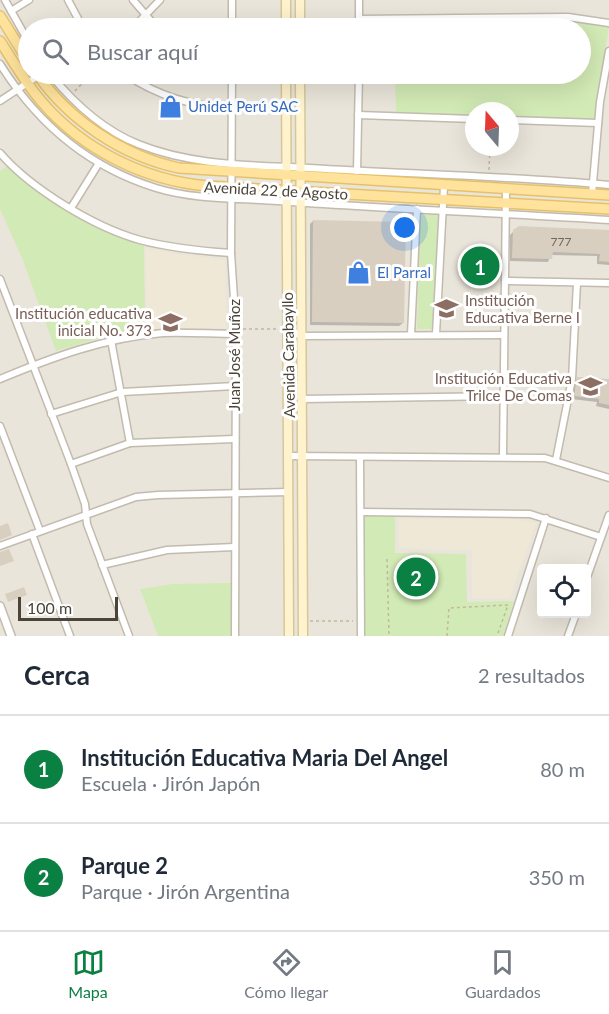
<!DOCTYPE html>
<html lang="es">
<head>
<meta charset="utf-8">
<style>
	:root { --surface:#fff; --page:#f2f2f3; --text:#1f2937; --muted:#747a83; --line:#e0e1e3; --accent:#0b8043 }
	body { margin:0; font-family:Lato,sans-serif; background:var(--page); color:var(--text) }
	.controls { position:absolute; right:18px; bottom:18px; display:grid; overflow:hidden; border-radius:6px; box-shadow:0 6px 24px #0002 }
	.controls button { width:54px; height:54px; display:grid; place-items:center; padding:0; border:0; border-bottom:2px solid var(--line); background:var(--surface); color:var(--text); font:30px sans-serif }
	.compass { position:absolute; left:465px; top:102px; width:54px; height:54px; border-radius:50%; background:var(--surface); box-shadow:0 6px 24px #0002; rotate:341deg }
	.scale { position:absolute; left:18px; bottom:15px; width:100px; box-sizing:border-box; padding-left:6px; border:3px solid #4b4439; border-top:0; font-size:16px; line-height:21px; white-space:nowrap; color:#4b4439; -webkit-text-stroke:4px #fff; paint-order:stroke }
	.you { position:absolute; left:405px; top:228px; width:21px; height:21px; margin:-15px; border:4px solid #fff; border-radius:50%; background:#1a73e8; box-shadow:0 0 0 9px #1a73e833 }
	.badge { display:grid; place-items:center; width:39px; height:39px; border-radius:50%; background:var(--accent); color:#fff; font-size:20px; font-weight:700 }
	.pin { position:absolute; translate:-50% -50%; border:3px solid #fff; box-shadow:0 2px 6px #0006 }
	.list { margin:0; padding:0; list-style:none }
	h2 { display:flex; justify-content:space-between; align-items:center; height:78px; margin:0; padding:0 24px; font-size:26px }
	h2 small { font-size:20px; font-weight:400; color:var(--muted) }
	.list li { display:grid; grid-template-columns:39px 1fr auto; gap:18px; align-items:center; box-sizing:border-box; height:108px; padding:0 24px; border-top:2px solid var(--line) }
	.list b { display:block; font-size:22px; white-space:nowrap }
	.list p { margin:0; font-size:20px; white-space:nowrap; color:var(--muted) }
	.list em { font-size:20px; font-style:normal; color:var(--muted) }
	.icon { flex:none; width:33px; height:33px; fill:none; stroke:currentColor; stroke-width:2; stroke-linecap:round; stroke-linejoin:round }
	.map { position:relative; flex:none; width:609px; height:636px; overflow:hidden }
	.search { position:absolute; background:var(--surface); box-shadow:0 6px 24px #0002; left:18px; right:18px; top:18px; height:66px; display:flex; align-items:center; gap:15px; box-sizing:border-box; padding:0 21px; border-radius:33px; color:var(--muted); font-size:22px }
	.sheet { height:294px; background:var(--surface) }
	nav { display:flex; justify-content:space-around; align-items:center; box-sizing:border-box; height:84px; border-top:2px solid var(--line); background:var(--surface); font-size:16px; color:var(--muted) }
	nav a { display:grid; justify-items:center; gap:3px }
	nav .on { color:var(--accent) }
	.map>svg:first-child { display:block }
</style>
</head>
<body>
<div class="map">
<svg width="609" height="636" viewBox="0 0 609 636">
	<rect width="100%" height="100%" fill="#f6f3ec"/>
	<path fill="#eae5da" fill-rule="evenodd" d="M0,0H609V636H0ZM28,28H580V74H28ZM474,111H510V147H474ZM542,568H586V614H542Z"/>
	<g fill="#efe8d6">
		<path d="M145,248L183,255L225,260L226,328L147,329Z"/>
		<path d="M399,519H515L536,523L510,598H472V550L399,548Z"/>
	</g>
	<g fill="#d2eab5">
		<path d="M567,21L609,27L594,119L590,121L510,117V111H474V116L396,112L395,74H580V28H395V22Z"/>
		<path d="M8,166C46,203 95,227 144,246L145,330L118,333L56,351L22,258L0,209V171Z"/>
		<path d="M420,215H438L433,329H417Z"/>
		<path d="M364,516H395V553L466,554L467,602L514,601L503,636H365Z"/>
		<path d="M231,583V636H158L140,589L173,584Z"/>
	</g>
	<g fill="#0003">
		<path d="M313,221L403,323L399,326L310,325V224Z"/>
		<path d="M514,231H609V265L597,264V256L551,255L548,262L510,261V235Z"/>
		<path d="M468,255L491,279L487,282L464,281L465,258Z"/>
		<path d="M578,379L609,380V409L596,406L597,402L571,399L574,382Z"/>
	</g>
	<g fill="#d8cfc1">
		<path d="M313,220L406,222L404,323L312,322Z"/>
		<path d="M519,226L609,230V262L599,261L600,254L553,252L552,259L512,258L513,230Z"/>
		<path d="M468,253L494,255L492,279L466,278Z"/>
		<path d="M577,377L609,379V405L599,403V399L574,396Z"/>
		<path d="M8,523L12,535L0,540V526Z"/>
		<path d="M9,549L14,561L0,566V552Z"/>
		<path d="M24,587L27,595L8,602L5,594Z"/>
	</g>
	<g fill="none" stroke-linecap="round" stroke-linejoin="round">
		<defs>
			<g id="minor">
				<path d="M5,0L28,41"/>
				<path d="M68,0L83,28"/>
				<path d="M133,0L157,28"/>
				<path d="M232,0V28"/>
				<path d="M359,0V28"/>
				<path d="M11,11L29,0"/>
				<path d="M359,19L568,17L609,23"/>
				<path d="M133,28L160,0"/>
				<path d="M0,64C37,123 88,167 156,188C195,200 238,198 278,201C388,209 499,213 609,220"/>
				<path d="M50,74C73,102 103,130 138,144C192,166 252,165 309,168C409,174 509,176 609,185"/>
				<path d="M125,74C158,96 192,107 232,108"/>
				<path d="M232,74L231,253L236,329L235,636"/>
				<path d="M0,101L38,76"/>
				<path d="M358,115L474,119"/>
				<path d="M510,120L598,123"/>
				<path d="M0,153C31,189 94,227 140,240C170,248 201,251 231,253"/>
				<path d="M357,171L359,74"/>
				<path d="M592,194L600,102L609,51"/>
				<path d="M71,208L99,163"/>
				<path d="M0,279L71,464L85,504L87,524L129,636"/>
				<path d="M505,281L609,283"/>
				<path d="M288,329L302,336L504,335"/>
				<path d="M436,334L444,186"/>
				<path d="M411,335L417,209"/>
				<path d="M111,340L130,443"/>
				<path d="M0,379C53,357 104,338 163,333C187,332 212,334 236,334"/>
				<path d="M302,399L504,396"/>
				<path d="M51,414L122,392L235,386"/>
				<path d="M0,426L40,531"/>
				<path d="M289,456L545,458L609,478"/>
				<path d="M360,457L361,636"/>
				<path d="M503,457L506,189"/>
				<path d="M556,460L572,379L577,283"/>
				<path d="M71,464L130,443L234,439"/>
				<path d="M361,512L530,514L601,537"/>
				<path d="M32,534L70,636"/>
				<path d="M0,546L136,497L158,495L289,492"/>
				<path d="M102,565L167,550L234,547"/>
				<path d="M586,580L609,515"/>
				<path d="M508,636L546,518"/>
				<path d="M568,636L576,614"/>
			</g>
			<path id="tertiary" d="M0,606L11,636"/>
			<g id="secondary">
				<path d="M286,0V28"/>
				<path d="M300,28V0"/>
				<path d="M286,74L289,636"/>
				<path d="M300,74L303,636"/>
			</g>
			<g id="primary">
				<path d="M0,16L28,61"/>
				<path d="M0,41C13,61 26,84 42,102C83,150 146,181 208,186L609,209"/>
				<path d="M37,74C70,121 123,156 179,168L609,195"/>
			</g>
		</defs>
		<use href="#minor" stroke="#c2bbae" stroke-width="9"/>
		<use href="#tertiary" stroke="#c2bbae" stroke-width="10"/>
		<use href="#secondary" stroke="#d6c79b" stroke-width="11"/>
		<use href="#primary" stroke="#e6c16a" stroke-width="12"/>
		<g stroke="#c4b79f" stroke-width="1.5" stroke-dasharray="3 3" stroke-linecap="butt">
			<path d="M75,91L91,74"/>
			<path d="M489,170L490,147"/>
			<path d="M243,329H280"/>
			<path d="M387,559L389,636"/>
			<path d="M310,621H353"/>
			<path d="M447,636L449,608L508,605L497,636"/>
		</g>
		<use href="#minor" stroke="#fff" stroke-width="6"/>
		<use href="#tertiary" stroke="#fff" stroke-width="7"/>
		<use href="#secondary" stroke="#fff3cd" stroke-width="8"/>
		<use href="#primary" stroke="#ffe39c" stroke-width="9"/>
	</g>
	<defs>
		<symbol id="shop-bare" viewBox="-9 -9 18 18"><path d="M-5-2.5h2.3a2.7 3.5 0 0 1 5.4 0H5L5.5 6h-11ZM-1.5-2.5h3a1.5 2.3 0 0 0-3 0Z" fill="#3f7fe0" stroke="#fff" stroke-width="2.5" paint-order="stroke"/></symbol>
		<symbol id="school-bare" viewBox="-9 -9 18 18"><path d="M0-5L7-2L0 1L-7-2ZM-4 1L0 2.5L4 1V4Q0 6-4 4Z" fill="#8d6e63" stroke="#fff" stroke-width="2.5" paint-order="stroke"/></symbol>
	</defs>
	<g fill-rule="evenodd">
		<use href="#shop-bare" x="154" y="90" width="33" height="33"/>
		<use href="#shop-bare" x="342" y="256" width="33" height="33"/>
		<use href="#school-bare" x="430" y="292" width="33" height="33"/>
		<use href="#school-bare" x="154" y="306" width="33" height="33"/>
		<use href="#school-bare" x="574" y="370" width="33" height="33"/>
	</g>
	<g text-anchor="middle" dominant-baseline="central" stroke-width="6" stroke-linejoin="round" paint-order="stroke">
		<g font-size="12" fill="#6e675b">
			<text x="561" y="241">777</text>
		</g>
		<g font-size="15" fill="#366cbe" stroke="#fff" text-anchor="start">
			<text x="188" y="106">Unidet Perú SAC</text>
			<text x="377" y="272">El Parral</text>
		</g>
		<g font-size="15" fill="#4b4439" stroke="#fff">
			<text transform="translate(276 190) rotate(3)">Avenida 22 de Agosto</text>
			<text transform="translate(234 355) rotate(-90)">Juan José Muñoz</text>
			<text transform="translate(288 355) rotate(-91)">Avenida Carabayllo</text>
		</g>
		<g font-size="15" fill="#785e54" stroke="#fff" text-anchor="end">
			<text x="465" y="300" text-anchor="start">Institución<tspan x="465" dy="17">Educativa Berne I</tspan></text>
			<text x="152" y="313">Institución educativa<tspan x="152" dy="17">inicial No. 373</tspan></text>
			<text x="572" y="378">Institución Educativa<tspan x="572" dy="17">Trilce De Comas</tspan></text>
		</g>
	</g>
</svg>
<div class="controls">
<button><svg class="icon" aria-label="locate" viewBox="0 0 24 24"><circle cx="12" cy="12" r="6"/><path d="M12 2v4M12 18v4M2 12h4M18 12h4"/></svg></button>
</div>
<svg class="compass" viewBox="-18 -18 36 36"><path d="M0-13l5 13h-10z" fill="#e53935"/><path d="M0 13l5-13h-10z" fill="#747a83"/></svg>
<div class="scale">100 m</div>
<div class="you"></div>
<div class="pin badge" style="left:480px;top:266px">1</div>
<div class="pin badge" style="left:416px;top:577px">2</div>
<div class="search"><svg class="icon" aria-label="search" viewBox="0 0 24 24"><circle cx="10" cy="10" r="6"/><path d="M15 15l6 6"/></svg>Buscar aquí</div>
</div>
<section class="sheet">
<h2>Cerca<small>2 resultados</small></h2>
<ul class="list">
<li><span class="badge">1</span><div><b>Institución Educativa Maria Del Angel</b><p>Escuela · Jirón Japón</p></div><em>80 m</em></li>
<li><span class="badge">2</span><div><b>Parque 2</b><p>Parque · Jirón Argentina</p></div><em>350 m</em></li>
</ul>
</section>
<nav>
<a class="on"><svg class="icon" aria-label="map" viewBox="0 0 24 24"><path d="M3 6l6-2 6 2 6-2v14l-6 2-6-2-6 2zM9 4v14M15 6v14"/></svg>Mapa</a>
<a><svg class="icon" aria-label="directions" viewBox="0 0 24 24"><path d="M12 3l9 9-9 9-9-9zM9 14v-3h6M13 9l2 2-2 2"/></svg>Cómo llegar</a>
<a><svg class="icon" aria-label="saved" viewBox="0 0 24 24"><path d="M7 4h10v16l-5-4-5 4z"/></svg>Guardados</a>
</nav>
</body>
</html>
